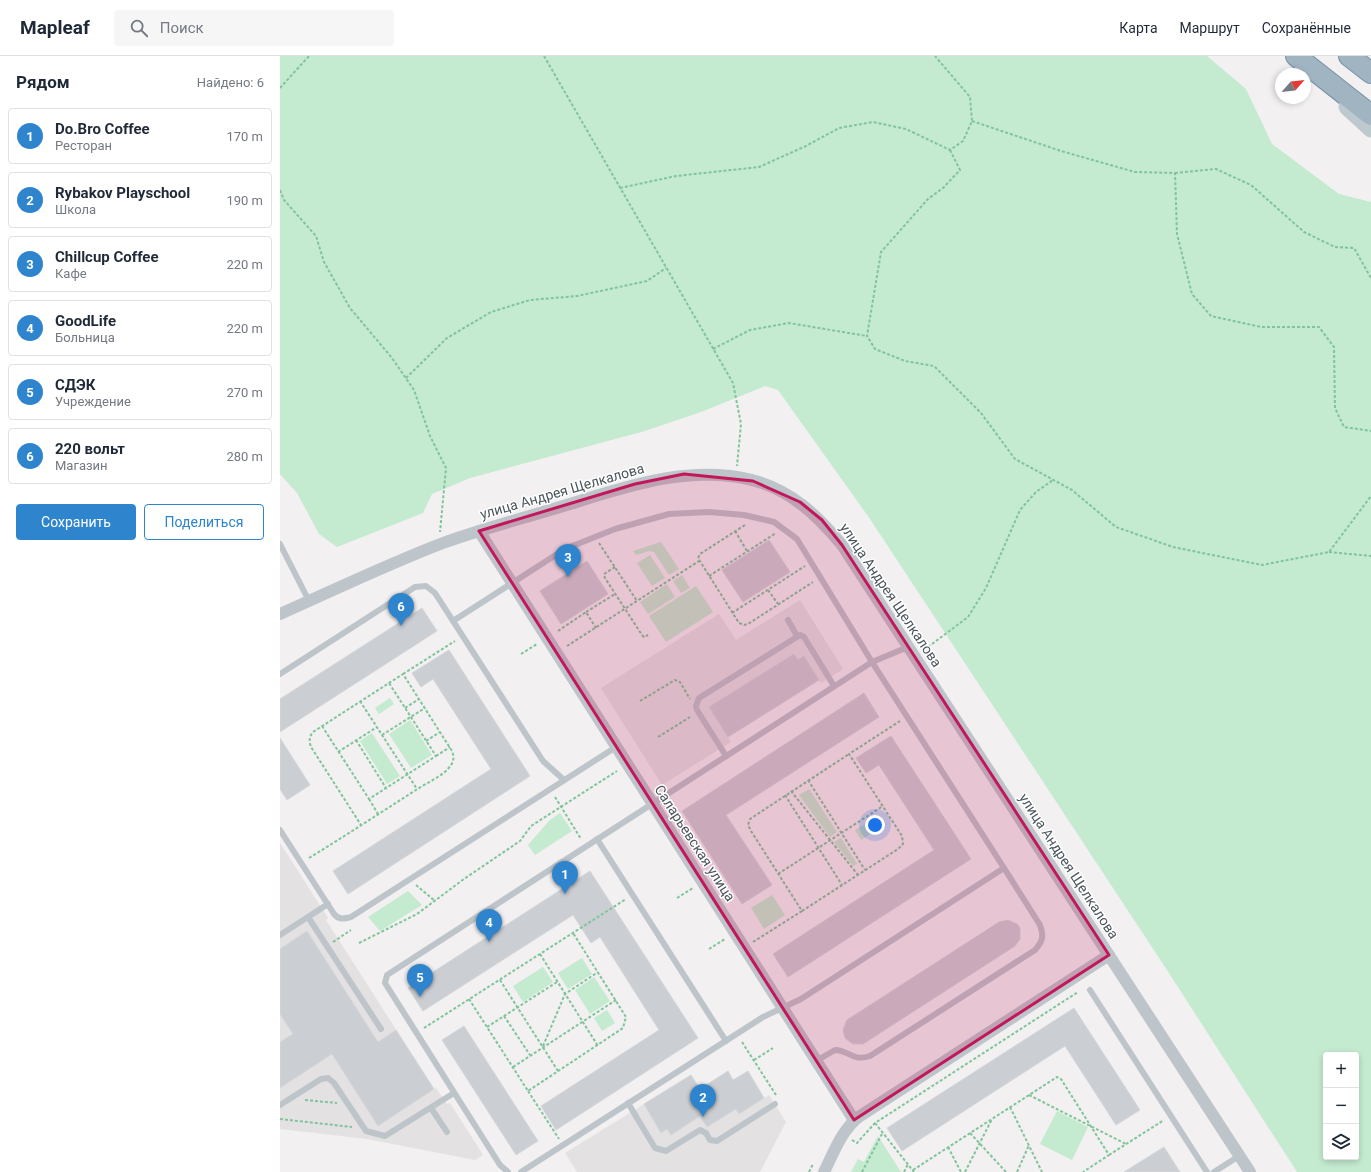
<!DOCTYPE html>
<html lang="ru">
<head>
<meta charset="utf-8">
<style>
	:root { --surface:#fff; --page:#f6f6f7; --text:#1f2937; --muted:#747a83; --line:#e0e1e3; --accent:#2e84cd }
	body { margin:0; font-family:Roboto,sans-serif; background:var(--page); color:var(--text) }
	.controls { position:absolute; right:12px; bottom:12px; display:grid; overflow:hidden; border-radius:4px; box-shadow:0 2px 6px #0003 }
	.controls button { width:36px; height:36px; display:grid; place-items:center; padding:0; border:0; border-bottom:1px solid var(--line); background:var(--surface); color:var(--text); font:20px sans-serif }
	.compass { position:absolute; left:995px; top:12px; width:36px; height:36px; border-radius:50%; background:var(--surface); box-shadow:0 2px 6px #0003; rotate:63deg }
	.you { position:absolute; left:595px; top:769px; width:14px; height:14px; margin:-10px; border:3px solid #fff; border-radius:50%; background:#1a73e8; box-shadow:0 0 0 6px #1a73e833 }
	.badge { display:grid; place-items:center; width:26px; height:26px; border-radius:50%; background:var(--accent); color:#fff; font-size:13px; font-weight:700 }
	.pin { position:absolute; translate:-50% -33px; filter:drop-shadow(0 1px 2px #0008) }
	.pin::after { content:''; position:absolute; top:21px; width:14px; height:12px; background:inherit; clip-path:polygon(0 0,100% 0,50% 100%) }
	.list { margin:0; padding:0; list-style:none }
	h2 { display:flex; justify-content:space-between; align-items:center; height:52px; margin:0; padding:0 16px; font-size:17px }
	h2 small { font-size:13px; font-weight:400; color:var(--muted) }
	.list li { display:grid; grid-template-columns:26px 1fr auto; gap:12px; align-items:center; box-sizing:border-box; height:56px; margin:0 8px 8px; padding:0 8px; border:1px solid var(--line); border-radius:4px }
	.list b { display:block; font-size:15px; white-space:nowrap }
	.list p { margin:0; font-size:13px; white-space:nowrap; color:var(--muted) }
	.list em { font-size:13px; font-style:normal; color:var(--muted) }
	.actions { display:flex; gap:8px; padding:12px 16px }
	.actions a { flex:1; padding:9px 0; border:1px solid var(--accent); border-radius:4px; text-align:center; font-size:14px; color:var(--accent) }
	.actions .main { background:var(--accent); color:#fff }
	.icon { flex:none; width:22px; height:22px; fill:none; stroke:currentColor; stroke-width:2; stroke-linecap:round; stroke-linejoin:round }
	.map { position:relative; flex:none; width:1091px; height:1116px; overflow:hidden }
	header { display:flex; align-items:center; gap:24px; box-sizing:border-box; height:56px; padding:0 20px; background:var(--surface); border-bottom:1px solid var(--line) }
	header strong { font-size:19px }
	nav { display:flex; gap:22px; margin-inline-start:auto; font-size:14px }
	.search { width:280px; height:36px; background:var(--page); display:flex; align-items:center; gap:10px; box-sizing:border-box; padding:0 14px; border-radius:4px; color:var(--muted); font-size:15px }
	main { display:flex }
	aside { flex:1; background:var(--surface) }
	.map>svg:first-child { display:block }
</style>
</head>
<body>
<header>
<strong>Mapleaf</strong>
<div class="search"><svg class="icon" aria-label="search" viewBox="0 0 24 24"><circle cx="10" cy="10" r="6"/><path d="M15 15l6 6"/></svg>Поиск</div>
<nav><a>Карта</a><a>Маршрут</a><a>Сохранённые</a></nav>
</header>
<main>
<aside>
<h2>Рядом<small>Найдено: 6</small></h2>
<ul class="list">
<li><span class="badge">1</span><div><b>Do.Bro Coffee</b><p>Ресторан</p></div><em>170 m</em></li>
<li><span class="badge">2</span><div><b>Rybakov Playschool</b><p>Школа</p></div><em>190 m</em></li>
<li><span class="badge">3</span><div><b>Chillcup Coffee</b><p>Кафе</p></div><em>220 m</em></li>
<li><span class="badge">4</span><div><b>GoodLife</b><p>Больница</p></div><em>220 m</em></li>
<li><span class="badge">5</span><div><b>СДЭК</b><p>Учреждение</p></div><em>270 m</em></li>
<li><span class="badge">6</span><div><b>220 вольт</b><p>Магазин</p></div><em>280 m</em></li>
</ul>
<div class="actions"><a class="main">Сохранить</a><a>Поделиться</a></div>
</aside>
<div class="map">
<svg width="1091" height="1116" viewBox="0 0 1091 1116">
	<rect width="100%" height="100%" fill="#f2f0f0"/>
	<g fill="#e3e1e1">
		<path d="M520,544L563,613L541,627L539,624L448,681L451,686L382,729L321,632L439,558L456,584Z"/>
		<path d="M0,787L48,862L46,864L154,1033L156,1032L167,1048L170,1047L203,1099L195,1104L87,1083L0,1073Z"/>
		<path d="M448,1015L453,1024L468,1015L484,1042L489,1039L506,1066L480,1116H297L285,1097L411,1019L420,1033Z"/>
	</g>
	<g fill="#c4eacf" fill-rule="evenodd">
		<path d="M0,0H927L966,33L992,88L1059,138L1091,146V1116H1017L887,914L590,463L498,334L485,330L421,356L365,375L190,422L152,438L143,457L57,491L39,478L17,437L0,418ZM1046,999H1076V1101H1046Z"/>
		<path d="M381,486L399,513L389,519L374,496L369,495L356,499L353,495Z"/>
		<path d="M370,499L385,522L372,530L357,507Z"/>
		<path d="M402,519L410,532L401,537L393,525Z"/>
		<path d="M387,528L395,541L368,558L360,546Z"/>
		<path d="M416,530L433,556L386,586L369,560Z"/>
		<path d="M110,642L114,648L99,658L95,652Z"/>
		<path d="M130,664L152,699L131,712L109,678Z"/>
		<path d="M92,677L120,720L107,728L80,685Z"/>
		<path d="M529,733L557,776L550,781L519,739Z"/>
		<path d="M280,757L292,775L255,799L248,789L270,764Z"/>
		<path d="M591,764L597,774L581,784L575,774Z"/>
		<path d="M561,782L577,808L573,810L554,786Z"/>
		<path d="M128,835L142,849L100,875L88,861Z"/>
		<path d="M492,839L505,859L484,873L471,852Z"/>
		<path d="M302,902L312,918L288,933L278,917Z"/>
		<path d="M263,911L273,926L243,946L233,930Z"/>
		<path d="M314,921L330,945L310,958L295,934Z"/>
		<path d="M327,954L335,967L322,975L314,962Z"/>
		<path d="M777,1055L808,1071L792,1104L760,1088Z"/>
		<path d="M598,1080L621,1116H571L578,1103L584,1106Z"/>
	</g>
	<g fill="#cbced2" stroke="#d5d7da">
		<path d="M489,484L510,516L463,546L442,514Z"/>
		<path d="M307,505L328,538L281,568L260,535Z"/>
		<path d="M142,552L157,575L0,676V643Z"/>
		<path d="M169,594L250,720L68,838L53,815L211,713L153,623L141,631L132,617Z"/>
		<path d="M514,598L518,604L524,600L539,624L448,681L429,651Z"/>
		<path d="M584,637L599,661L446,759L492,829L462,848L402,755Z"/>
		<path d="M611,680L691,803L508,921L493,898L654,794L599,709L586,717L576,702Z"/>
		<path d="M0,682L30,729L7,744L0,733Z"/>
		<path d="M310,815L418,982L276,1074L261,1050L379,974L320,881L311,887L293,859L143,955L128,932Z"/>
		<path d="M728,864L737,868L740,872V883L735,890L583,988H573L565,982L563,974L567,964L719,866Z"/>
		<path d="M27,875L98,986L116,974L154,1033L98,1070L52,998L0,1032V986L13,978L0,958V893Z"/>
		<path d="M794,952L860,1054L836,1069L785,990L622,1095L607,1072Z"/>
		<path d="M184,970L258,1085L236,1099L162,984Z"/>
		<path d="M448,1015L453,1024L468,1015L484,1042L459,1058L456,1053L427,1071L420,1060L391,1079L387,1073L381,1077L364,1048L411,1019L420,1033Z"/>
		<path d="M884,1091L900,1116H844Z"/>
	</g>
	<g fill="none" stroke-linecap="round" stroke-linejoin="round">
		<defs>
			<g id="trunk">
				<path d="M1016,0L1091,59"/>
				<path d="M1069,0L1091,17"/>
			</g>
		</defs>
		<use href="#trunk" stroke="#7992a4" stroke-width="22"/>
		<g stroke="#80c49c" stroke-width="2" stroke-dasharray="3 2" stroke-linecap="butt">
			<path d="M264,0L453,327L461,368L457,410"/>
			<path d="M0,32L29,0"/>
			<path d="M692,65L781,95L855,116L895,117L897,178L912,238L931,260L981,271H1039L1054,291L1055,352L1064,371L1091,375"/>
			<path d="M670,94L680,114L663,132L648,143L601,196L587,280L595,293L625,305L654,310L701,357L735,403L792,434L836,471L893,491L982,509L1049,496L1091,440"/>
			<path d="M895,117L936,113L971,129L1024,176L1055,191L1074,192L1091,222"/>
			<path d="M340,132L396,120L479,111L526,90L559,72L593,66L626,73L670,94L683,85L692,65L690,41L655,0"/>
			<path d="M0,134L4,144L36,180L44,206L70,252L112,302L134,334L150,380L166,412L160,476"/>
			<path d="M433,293L470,274L509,267L587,280"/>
			<path d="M126,322L167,282L211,256L250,244L297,240L367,225L386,212"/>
			<path d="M465,469L420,498L418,502L459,567L464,569L468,568L533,526"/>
			<path d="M455,475L467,495"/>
			<path d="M319,487L357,545"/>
			<path d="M1049,496L1091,500"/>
			<path d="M335,511L324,518L325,522L362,579L364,581L368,579"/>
			<path d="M429,520L496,477"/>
			<path d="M488,534L498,548"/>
			<path d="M306,556L335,538"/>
			<path d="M452,557L525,510"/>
			<path d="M278,575L306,556L316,572"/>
			<path d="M287,590L419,505"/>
			<path d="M644,594L688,561L706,532L740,454L756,436L773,424"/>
			<path d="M241,598L257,588"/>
			<path d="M123,618L175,585"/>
			<path d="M80,645L137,733"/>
			<path d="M360,645L395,624L400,626L410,643"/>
			<path d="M125,652L139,643"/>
			<path d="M42,670L89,743L156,700L109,627"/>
			<path d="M102,679L145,652"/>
			<path d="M378,681L410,661"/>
			<path d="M76,684L106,732"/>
			<path d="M146,685L160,676"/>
			<path d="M58,696L97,671"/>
			<path d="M156,700L170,691"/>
			<path d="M528,724L585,814"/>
			<path d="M511,735L578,819"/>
			<path d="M505,739L562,829"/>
			<path d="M275,741L301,783"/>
			<path d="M89,743L98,758"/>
			<path d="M29,802C65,780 100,757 136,734C146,727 164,720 171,709C174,705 174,700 172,695L123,618L33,676C29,681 29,685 31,691L81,769"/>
			<path d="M498,818L603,750"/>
			<path d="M136,829L155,845"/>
			<path d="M397,842L413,832"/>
			<path d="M522,855L618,793L623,788L622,780L569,698L620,665"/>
			<path d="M53,886L71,874"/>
			<path d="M473,886L522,855L471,775L468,769L470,763L569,698"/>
			<path d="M79,887L137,858L184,823L240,785L251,770L337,715"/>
			<path d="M429,893L445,883"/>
			<path d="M260,898L318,990"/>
			<path d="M220,924L278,1015"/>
			<path d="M189,943L248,1035L343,972L346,961L293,877"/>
			<path d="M224,960L250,999"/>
			<path d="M207,971L277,926"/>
			<path d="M144,972L346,843"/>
			<path d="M462,986L496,1039"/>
			<path d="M263,990L285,938L318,916"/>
			<path d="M474,1004L493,992"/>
			<path d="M233,1011L336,944"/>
			<path d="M248,1035L279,1083"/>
			<path d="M749,1039L846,1088"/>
			<path d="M25,1044L57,1047"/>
			<path d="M730,1051L762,1116"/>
			<path d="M0,1063L72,1071"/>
			<path d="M595,1067L634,1116"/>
			<path d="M690,1077L726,1116"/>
			<path d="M572,1084L577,1087L595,1067L798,936"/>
			<path d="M668,1091L681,1116"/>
			<path d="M829,1099L884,1064"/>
			<path d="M633,1114L777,1021L781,1023L829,1099L803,1116"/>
			<path d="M529,1116L533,1108"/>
			<path d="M582,1116L603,1076"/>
			<path d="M624,1116L628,1108"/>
			<path d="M685,1116L712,1063"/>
			<path d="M737,1116L749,1089"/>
		</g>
		<g stroke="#bdc5cb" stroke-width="6">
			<path d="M0,488L29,545"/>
			<path d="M508,564L517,580"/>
			<path d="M173,565L285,493L335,473L389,458L429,456L464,459L494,466L517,483L592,606L724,812L521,943L483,961L241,1116"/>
			<path d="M0,618L135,531L146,530L155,537L263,705L284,724"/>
			<path d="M446,700L417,654L416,650L419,642L520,579L524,581L554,630"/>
			<path d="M0,774L54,858C59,864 63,863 71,861L336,691"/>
			<path d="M317,783L446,985"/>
			<path d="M28,861L101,973"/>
			<path d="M0,879L48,848"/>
			<path d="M810,934L927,1116"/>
			<path d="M536,1005L555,994C569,994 572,1006 590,1000L755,894C763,885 764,880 760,869L724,812"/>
			<path d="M348,1047L375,1092L386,1095L420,1074L426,1077L430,1084L437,1085L495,1048"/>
			<path d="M0,1049L41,1023L48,1022L54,1027L86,1075L105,1080L174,1037"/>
			<path d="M151,1052L167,1076"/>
			<path d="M228,1116L220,1109L105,927L107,919L592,606L628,591"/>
			<path d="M934,1116L959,1100"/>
		</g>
		<g stroke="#bdc5cb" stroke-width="12">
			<path d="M199,475L574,1064"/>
			<path d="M0,558C54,534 108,508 163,487C201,473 241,463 280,451C343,432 406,408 472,424C511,434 537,459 562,489L970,1116"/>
			<path d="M544,1116C554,1096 562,1073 580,1060L829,899"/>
		</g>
		<path stroke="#bec8cf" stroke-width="17" d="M1067,51L1091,73"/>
		<use href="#trunk" stroke="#a0b4c2" stroke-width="20"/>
	</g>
	<path fill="#c2185b" fill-opacity="0.2" stroke="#c2185b" stroke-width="3" stroke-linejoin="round" d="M404,418L473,425L520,446L542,464L562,489L829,899L574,1064L199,475L355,428Z"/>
	<g text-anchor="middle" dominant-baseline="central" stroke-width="3" stroke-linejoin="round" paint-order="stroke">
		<g font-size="14" fill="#4a555b" stroke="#fff">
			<text transform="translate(282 435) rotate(-16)">улица Андрея Щелкалова</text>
			<text transform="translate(611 539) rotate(56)">улица Андрея Щелкалова</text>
			<text transform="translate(415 787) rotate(57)">Саларьевская улица</text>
			<text transform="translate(789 810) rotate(57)">улица Андрея Щелкалова</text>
		</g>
	</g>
</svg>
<div class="controls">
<button>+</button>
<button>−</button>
<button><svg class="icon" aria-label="layers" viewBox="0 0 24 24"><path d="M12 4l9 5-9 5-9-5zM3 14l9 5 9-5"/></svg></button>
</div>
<svg class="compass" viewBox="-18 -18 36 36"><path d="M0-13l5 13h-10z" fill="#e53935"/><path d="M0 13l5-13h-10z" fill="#747a83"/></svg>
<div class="you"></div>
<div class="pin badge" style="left:285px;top:838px">1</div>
<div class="pin badge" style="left:423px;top:1061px">2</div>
<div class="pin badge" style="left:288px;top:521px">3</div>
<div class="pin badge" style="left:209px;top:886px">4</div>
<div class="pin badge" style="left:140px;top:941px">5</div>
<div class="pin badge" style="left:121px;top:570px">6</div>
</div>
</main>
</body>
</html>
